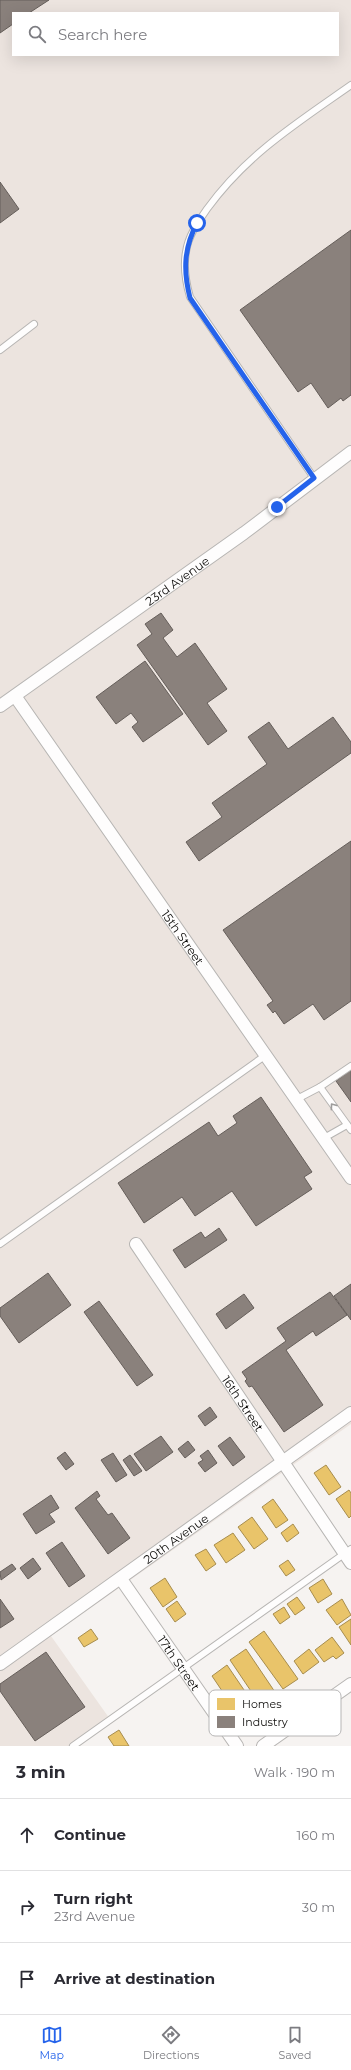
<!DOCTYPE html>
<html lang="en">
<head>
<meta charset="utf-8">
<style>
	:root { --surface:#fff; --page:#f7f7f7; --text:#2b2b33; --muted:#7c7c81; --line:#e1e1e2; --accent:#2563eb }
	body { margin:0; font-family:Montserrat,sans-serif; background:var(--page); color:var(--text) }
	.stop { position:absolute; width:12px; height:12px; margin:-9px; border:3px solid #2563eb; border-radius:50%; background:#fff }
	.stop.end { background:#2563eb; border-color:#fff; box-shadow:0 1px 4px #0008 }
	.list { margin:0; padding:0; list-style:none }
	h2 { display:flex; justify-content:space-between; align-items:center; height:52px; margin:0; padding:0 16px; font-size:17px }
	h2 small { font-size:13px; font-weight:400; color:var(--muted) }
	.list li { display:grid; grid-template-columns:26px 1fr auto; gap:12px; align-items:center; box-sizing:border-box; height:72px; padding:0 16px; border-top:1px solid var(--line) }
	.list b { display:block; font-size:15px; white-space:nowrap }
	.list p { margin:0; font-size:13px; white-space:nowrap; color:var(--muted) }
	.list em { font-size:13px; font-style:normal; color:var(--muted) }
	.icon { flex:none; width:22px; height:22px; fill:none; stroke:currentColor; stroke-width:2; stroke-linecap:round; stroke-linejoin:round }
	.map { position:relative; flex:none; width:351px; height:1746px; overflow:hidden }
	.search { position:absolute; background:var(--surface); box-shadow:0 4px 16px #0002; left:12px; right:12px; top:12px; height:44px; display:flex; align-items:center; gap:10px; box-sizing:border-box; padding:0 14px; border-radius:0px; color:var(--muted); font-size:15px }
	.sheet { height:268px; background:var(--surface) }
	nav { display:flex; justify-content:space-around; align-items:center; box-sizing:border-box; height:56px; border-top:1px solid var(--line); background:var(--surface); font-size:11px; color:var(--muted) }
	nav a { display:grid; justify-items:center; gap:2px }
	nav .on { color:var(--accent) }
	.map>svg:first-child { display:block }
</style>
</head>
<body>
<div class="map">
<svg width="351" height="1746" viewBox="0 0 351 1746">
	<rect width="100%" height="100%" fill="#f6f3f1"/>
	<path fill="#ece4df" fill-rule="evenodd" d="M0,0H351V1424L51,1636L112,1722L78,1746H0ZM13,13H338V55H13Z"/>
	<g fill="#e9c46a" stroke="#a78d4e">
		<path d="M326,1465L341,1487L329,1495L314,1473Z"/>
		<path d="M349,1490L351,1493V1516L349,1518L336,1499Z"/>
		<path d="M273,1499L288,1520L276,1528L262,1507Z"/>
		<path d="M252,1517L268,1539L254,1549L238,1527Z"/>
		<path d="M293,1524L299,1533L287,1542L281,1533Z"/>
		<path d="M233,1533L245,1550L226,1563L214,1545Z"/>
		<path d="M206,1549L216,1564L206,1571L195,1555Z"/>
		<path d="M288,1560L295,1570L286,1576L279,1566Z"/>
		<path d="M165,1578L177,1597L163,1607L150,1588Z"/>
		<path d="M323,1579L332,1594L318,1603L309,1588Z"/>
		<path d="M297,1597L305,1608L295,1615L287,1604Z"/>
		<path d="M342,1599L351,1615L337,1625L326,1610Z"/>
		<path d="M177,1601L186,1614L175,1622L166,1609Z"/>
		<path d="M284,1607L290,1617L280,1624L273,1614Z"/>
		<path d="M351,1619V1645L339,1627Z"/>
		<path d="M91,1629L98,1639L84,1647L78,1638Z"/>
		<path d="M264,1631L298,1679L283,1689L249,1642Z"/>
		<path d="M332,1637L344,1653L336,1659L333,1656L324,1662L315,1650Z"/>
		<path d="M246,1649L277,1695L261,1706L230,1660Z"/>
		<path d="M309,1649L319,1662L303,1674L294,1661Z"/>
		<path d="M227,1665L257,1709L241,1719L212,1676Z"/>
		<path d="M119,1730L129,1746H114L108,1737Z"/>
	</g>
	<g fill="#8a817c" stroke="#655e5a">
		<path d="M0,0H49L29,13H13V24L0,33Z"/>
		<path d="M0,182L19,209L0,223Z"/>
		<path d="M351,230V395L343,401L341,398L328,408L311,383L298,392L240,310Z"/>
		<path d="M161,613L173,630L163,638L177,657L195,643L227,689L207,703L227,731L208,745L137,645L152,634L145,624Z"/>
		<path d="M145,661L183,714L143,742L132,727L138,722L131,713L116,724L96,697Z"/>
		<path d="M333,717L351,742V753L199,861L186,842L222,817L212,803L267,764L248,737L269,722L288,749Z"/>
		<path d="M351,841V1001L324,1020L313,1004L284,1024L275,1011L273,1013L267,1005L273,1001L223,930Z"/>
		<path d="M351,1070V1102L336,1081Z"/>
		<path d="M261,1097L312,1172L304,1177L312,1189L256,1226L232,1191L195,1216L182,1197L144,1223L118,1183L209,1122L218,1136L237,1123L233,1116Z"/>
		<path d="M219,1228L227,1240L185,1268L173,1250L201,1232L205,1238Z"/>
		<path d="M48,1273L71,1305L19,1343L0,1316V1308Z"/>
		<path d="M351,1284V1320L334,1296Z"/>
		<path d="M330,1292L347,1315L316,1336L313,1331L286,1350L323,1405L284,1432L252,1386L249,1387L245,1381L247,1379L242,1372L286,1341L277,1328Z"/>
		<path d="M244,1294L254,1308L226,1329L216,1314Z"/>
		<path d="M99,1301L153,1375L137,1386L84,1312Z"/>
		<path d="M210,1407L217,1417L205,1426L198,1416Z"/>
		<path d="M161,1436L173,1452L146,1471L134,1454Z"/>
		<path d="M230,1437L245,1457L233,1466L218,1446Z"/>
		<path d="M188,1441L195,1450L185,1458L178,1449Z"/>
		<path d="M208,1450L217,1463L205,1472L198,1463L203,1460L200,1456Z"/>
		<path d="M65,1452L74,1464L66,1470L57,1458Z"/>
		<path d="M113,1453L127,1475L116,1482L101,1460Z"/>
		<path d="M130,1455L142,1471L134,1476L123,1460Z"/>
		<path d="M97,1491L100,1496L96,1499L108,1515L112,1513L130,1538L108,1554L75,1508Z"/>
		<path d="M51,1495L59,1508L49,1514L55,1522L36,1534L23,1514Z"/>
		<path d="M62,1542L85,1576L69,1587L46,1553Z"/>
		<path d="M33,1558L41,1569L28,1579L20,1568Z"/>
		<path d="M12,1564L16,1569L1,1580L0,1572Z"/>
		<path d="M0,1599L14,1619L0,1628Z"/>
		<path d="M46,1652L85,1707L35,1741L0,1691V1684Z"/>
	</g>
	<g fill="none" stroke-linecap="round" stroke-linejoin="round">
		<defs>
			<g id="lane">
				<path d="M0,350L34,324"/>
				<path d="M314,478L190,297C186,283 183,268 186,252C188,236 198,222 207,209C247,154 297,123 351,85"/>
				<path d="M320,1087L351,1130"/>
				<path d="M297,1099L320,1087L351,1066"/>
				<path d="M324,1138L347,1125"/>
				<path d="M0,1244L266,1055"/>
				<path d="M73,1746L351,1549"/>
			</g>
			<g id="street">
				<path id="s1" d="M15,696L351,1178"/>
				<path id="s2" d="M0,706L244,533L351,452"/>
				<path id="s3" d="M136,1244L351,1563"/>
				<path id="s4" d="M121,1579L237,1746"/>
				<path id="s5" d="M0,1664L351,1413"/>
				<path d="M263,1746L351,1684"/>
			</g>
		</defs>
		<use href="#lane" stroke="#b7b5b3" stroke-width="8"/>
		<use href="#street" stroke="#b7b5b3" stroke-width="14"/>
		<use href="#lane" stroke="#fefdfd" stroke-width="6"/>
		<use href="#street" stroke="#fefdfd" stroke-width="12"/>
	</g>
	<defs><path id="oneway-chevron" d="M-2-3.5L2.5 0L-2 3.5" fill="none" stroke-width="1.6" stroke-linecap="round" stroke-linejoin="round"/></defs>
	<use stroke="#9e9d9c" href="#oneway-chevron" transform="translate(333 1106) rotate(-126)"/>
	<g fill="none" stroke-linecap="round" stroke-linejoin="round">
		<path stroke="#2563eb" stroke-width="5" d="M197,223C184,248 183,270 190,298L314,478L277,507"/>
	</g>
	<g text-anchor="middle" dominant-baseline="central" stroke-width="4" stroke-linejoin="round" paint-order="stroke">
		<g font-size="12" fill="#0e0d0b" stroke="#fff">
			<text stroke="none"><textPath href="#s2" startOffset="217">23rd Avenue</textPath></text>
			<text stroke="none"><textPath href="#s1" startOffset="294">15th Street</textPath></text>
			<text stroke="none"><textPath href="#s3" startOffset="192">16th Street</textPath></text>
			<text stroke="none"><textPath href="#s5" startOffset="216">20th Avenue</textPath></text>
			<text stroke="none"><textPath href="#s4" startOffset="102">17th Street</textPath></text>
		</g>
	</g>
	<rect x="209" y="1690" width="132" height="46" rx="6" fill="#fff" stroke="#b7b6b6" stroke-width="1"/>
	<rect x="217" y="1698" width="18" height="12" fill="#e9c46a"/>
	<rect x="217" y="1716" width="18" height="12" fill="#8a817c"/>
	<g font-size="11" fill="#0e0d0b">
		<text x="242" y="1708">Homes</text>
		<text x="242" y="1726">Industry</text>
	</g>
</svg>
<div class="stop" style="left:197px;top:223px"></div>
<div class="stop end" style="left:277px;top:507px"></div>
<div class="search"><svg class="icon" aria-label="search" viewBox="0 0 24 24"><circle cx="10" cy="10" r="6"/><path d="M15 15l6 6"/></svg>Search here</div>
</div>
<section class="sheet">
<h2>3 min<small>Walk · 190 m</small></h2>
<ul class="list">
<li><svg class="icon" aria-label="ahead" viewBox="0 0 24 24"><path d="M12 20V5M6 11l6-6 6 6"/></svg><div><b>Continue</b></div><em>160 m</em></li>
<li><svg class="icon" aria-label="right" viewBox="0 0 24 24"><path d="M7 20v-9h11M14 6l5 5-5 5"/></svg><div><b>Turn right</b><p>23rd Avenue</p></div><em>30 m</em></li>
<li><svg class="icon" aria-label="arrive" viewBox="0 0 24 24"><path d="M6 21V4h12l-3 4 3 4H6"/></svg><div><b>Arrive at destination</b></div></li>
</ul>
</section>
<nav>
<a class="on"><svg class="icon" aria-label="map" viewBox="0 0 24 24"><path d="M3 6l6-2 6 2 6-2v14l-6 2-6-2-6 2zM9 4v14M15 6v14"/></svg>Map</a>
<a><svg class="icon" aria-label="directions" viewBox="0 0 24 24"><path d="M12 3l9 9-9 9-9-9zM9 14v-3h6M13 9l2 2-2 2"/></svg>Directions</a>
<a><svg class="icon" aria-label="saved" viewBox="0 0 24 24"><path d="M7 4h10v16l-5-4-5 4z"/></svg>Saved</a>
</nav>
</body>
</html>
